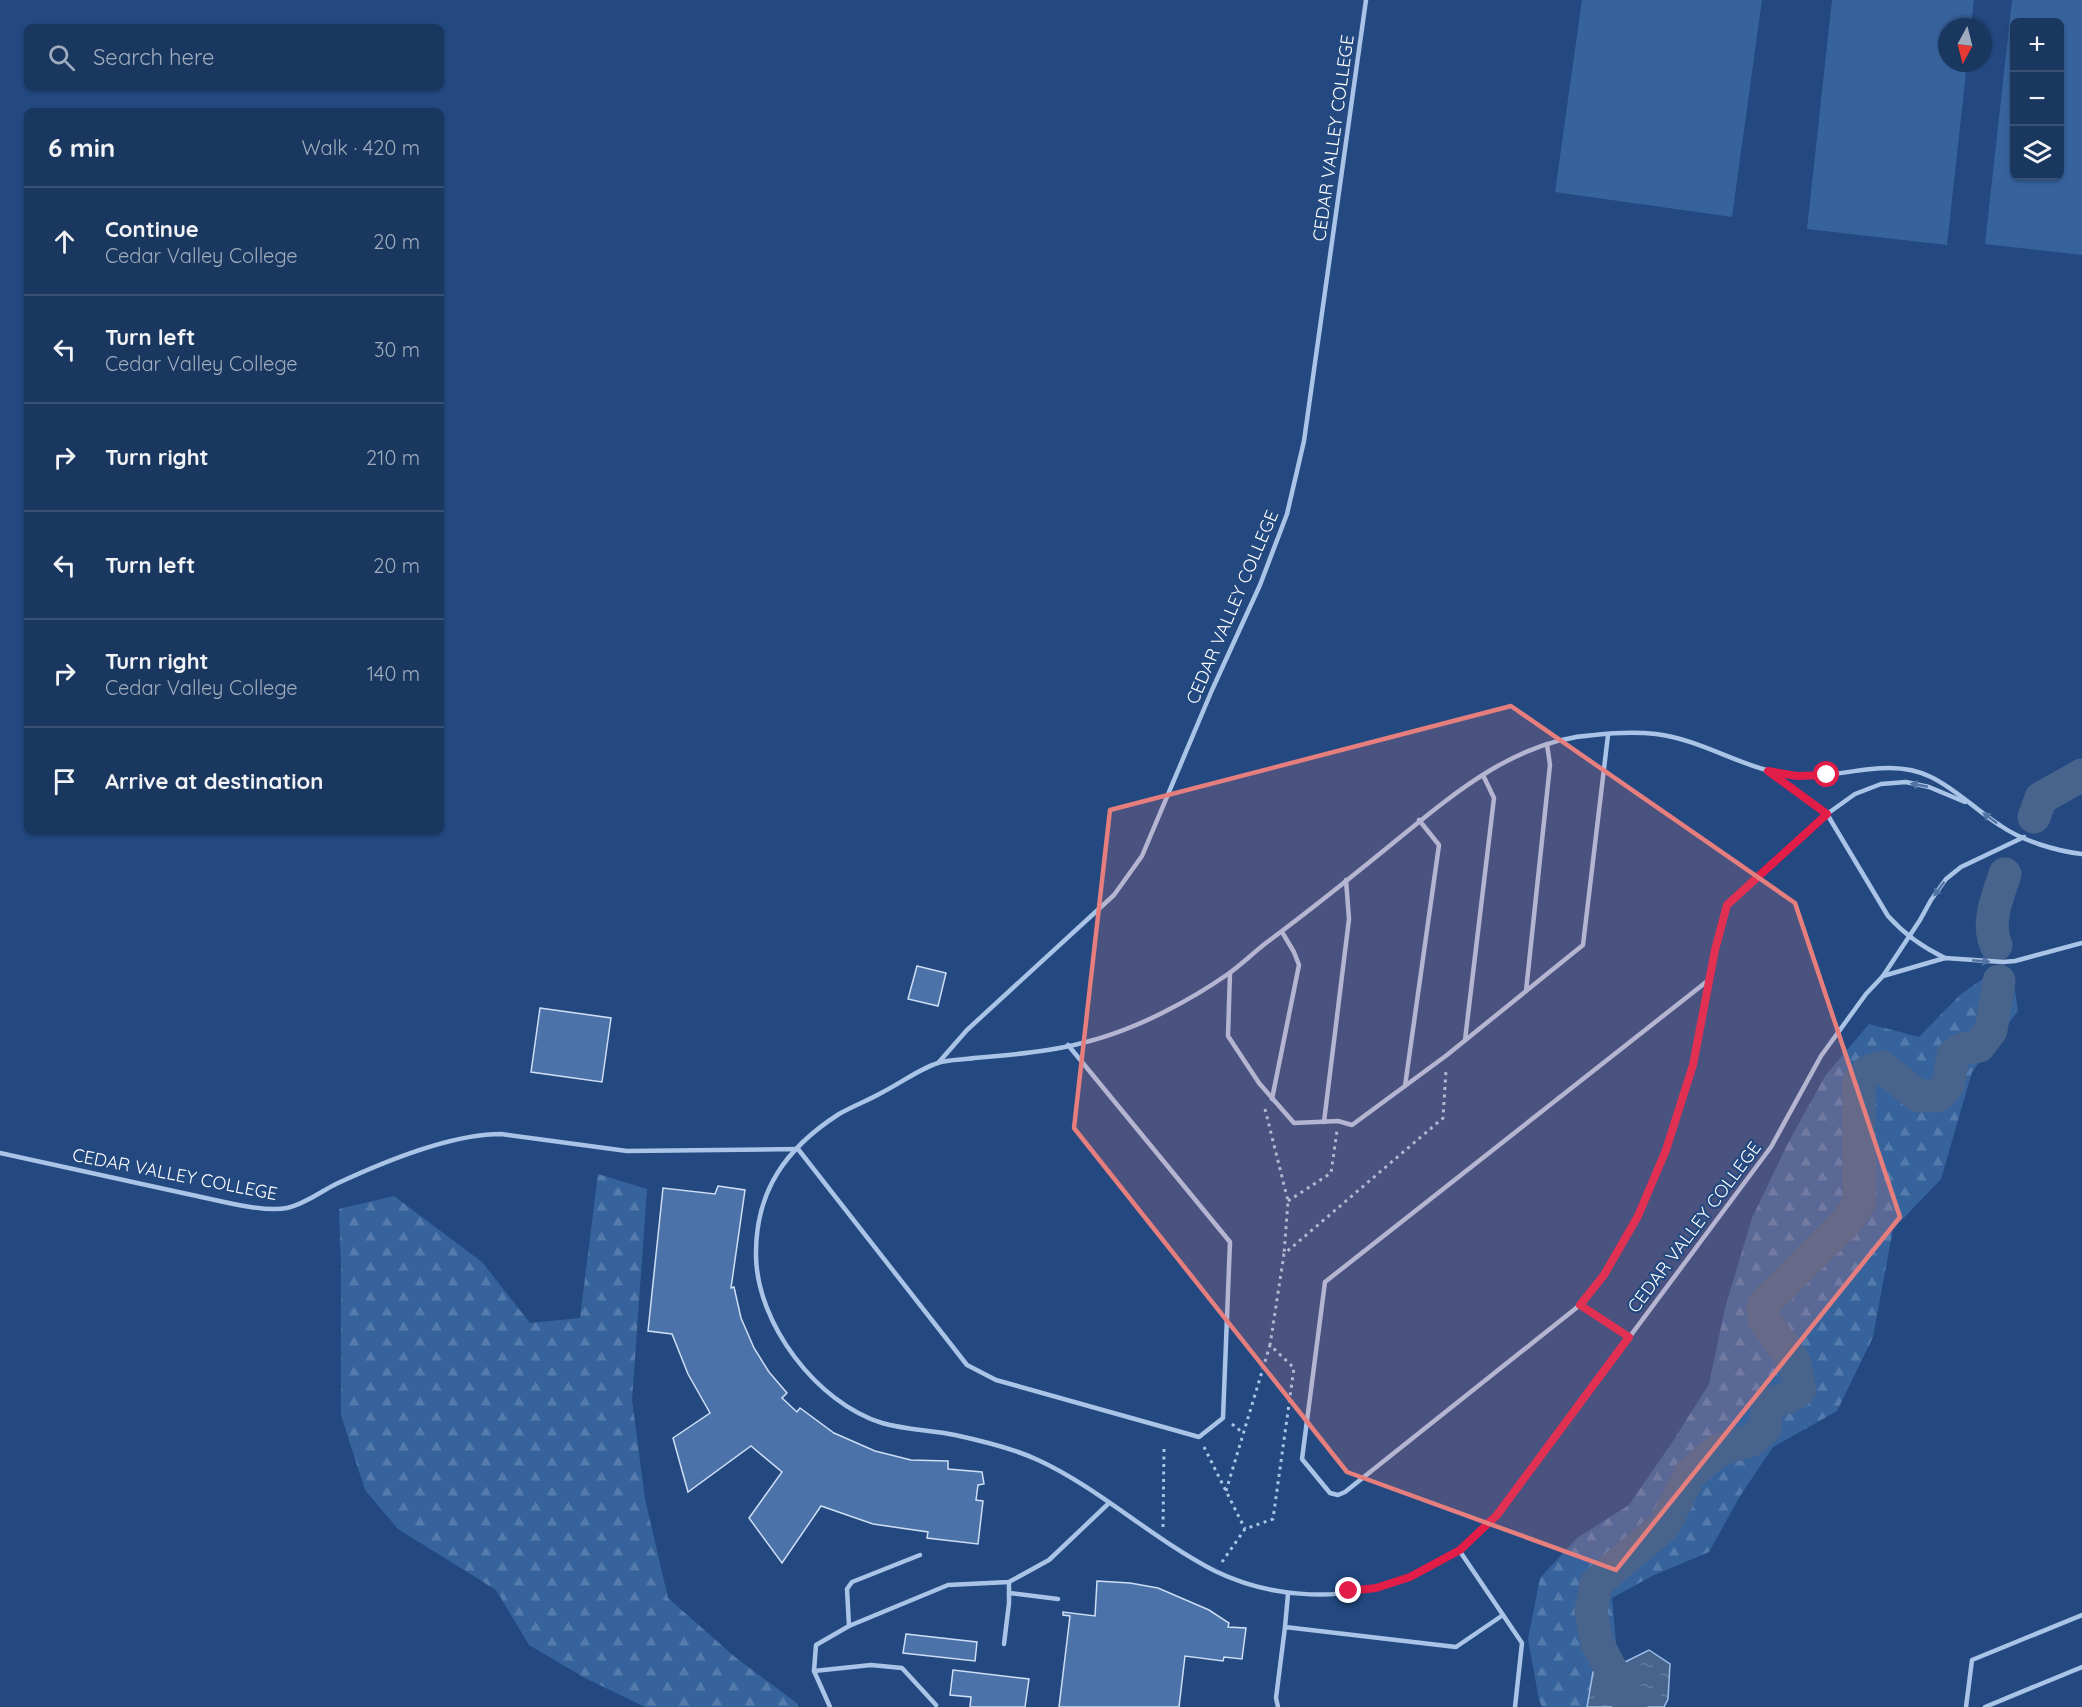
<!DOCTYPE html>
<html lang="en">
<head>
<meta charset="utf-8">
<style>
	:root { --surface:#1a3760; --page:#233f66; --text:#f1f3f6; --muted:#9facbd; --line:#385175 }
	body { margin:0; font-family:Quicksand,sans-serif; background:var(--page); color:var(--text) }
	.controls { position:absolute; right:18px; top:18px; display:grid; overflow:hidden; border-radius:9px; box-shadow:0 2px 4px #0004 }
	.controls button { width:54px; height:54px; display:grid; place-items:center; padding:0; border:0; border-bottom:2px solid var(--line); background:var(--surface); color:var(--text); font:30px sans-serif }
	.compass { position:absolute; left:1938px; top:18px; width:54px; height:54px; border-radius:50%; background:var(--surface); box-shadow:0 2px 4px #0004; rotate:187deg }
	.stop { position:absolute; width:18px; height:18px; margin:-14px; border:4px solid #e11d48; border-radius:50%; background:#fff }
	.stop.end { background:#e11d48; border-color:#fff; box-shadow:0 2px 6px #0008 }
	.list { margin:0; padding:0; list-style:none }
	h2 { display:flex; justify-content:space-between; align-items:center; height:78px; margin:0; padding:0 24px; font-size:26px }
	h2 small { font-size:20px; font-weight:400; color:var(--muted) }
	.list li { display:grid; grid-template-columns:39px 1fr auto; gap:18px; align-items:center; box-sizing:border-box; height:108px; padding:0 24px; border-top:2px solid var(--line) }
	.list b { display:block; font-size:22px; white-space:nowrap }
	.list p { margin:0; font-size:20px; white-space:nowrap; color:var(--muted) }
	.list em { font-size:20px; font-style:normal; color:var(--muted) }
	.icon { flex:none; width:33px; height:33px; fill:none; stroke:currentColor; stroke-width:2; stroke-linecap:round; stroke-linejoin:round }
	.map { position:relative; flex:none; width:2082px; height:1707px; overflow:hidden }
	.search { position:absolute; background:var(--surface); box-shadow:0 2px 4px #0004; left:24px; top:24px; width:420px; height:66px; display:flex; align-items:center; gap:15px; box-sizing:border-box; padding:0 21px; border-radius:9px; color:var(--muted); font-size:22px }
	.panel { position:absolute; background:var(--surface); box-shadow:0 2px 4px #0004; left:24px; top:108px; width:420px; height:726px; border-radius:9px }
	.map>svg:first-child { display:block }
</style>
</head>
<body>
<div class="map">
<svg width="2082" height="1707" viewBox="0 0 2082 1707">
	<defs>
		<pattern id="forest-firs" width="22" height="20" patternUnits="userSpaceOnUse" patternTransform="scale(1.5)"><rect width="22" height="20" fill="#37639d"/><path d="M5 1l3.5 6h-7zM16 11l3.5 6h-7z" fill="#557aac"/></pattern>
		<pattern id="water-ripples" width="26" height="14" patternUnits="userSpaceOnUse" patternTransform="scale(1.5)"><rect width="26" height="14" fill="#48648c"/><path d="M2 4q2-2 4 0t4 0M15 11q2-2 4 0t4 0" fill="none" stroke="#637b9d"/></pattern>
	</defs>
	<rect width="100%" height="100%" fill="#234980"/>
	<g fill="#37639d" fill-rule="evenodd">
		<path d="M1582,0H1762L1732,217L1555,192Z"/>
		<path d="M1832,0H1974L1971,27H1947V63H1967L1947,245L1807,229Z"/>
		<path d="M2012,0H2082V255L1985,244ZM2014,22H2060V176H2014Z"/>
	</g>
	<g fill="url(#forest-firs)">
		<path d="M1991,973L2014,984L2018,1011L1972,1072L1941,1179L1893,1229L1873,1337L1837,1411L1773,1447L1740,1496L1709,1552L1652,1576L1612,1598L1618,1665L1593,1672L1587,1707H1542L1539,1700L1528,1639L1540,1578L1577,1538L1629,1505L1673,1441L1709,1384L1725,1308L1752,1218L1788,1143L1825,1076L1869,1024L1919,1037L1960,995Z"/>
		<path d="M598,1174L647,1189L632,1400L645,1499L668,1598L735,1657L798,1704V1707H645L585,1678L529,1645L496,1590L398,1529L365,1490L341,1415V1267L339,1209L394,1196L482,1262L530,1323L580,1318Z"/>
	</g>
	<path fill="url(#water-ripples)" stroke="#9dbee8" stroke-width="1.5" d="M1649,1650L1670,1664L1668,1699L1664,1707H1587L1593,1672L1625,1662Z"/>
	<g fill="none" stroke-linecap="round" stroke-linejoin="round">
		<g stroke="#48648c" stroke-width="33">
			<path d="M2034,817L2041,798L2082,775"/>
			<path d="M1996,945C1986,922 1998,896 2005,874"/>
			<path d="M1631,1707L1597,1643L1591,1611L1596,1583L1665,1525L1690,1474L1719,1450L1752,1440L1765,1428C1767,1393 1778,1407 1800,1390L1794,1361L1764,1320L1763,1305L1848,1220L1859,1203V1082L1867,1072L1882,1067L1918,1096H1938L1948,1085L1953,1055L1962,1049L1979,1046L1991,1030L1999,981"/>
		</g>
	</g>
	<g fill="#4b73a9" stroke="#cddef5" stroke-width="1.5">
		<path d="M917,966L946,973L938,1006L908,999Z"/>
		<path d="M540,1008L611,1018L602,1082L531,1072Z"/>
		<path d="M718,1186L745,1190L731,1288L734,1287L741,1318L754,1348L769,1372L787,1393L782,1398L797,1412L800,1408L834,1433L875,1451L911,1460L948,1461V1469L982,1472L984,1484L978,1485L976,1500L983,1501L978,1544L927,1538L928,1532L873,1524L821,1506L782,1563L749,1518L782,1472L751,1446L688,1492L673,1438L710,1413L688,1374L672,1334L648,1331L663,1188L715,1194Z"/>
		<path d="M1097,1581L1130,1583L1158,1588L1209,1610L1229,1623L1228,1627L1246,1628L1242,1659L1224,1657L1223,1661L1185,1656L1179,1707H1059L1070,1616L1063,1615V1612L1095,1616Z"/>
		<path d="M906,1634L977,1642L975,1661L903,1653Z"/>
		<path d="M953,1670L1029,1679L1025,1707H970L971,1697L950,1695Z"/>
	</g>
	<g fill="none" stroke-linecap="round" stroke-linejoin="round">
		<g stroke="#a9c4e7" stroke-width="3" stroke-dasharray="3 4.5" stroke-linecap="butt">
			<path d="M1265,1109L1288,1201L1284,1254"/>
			<path d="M1288,1201L1331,1173L1337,1131"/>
			<path d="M1232,1424L1243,1433"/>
			<path d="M1204,1447L1245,1529"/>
			<path d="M1226,1491L1270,1345"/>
			<path d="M1163,1527L1164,1448"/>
			<path d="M1222,1562L1245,1529L1273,1519L1294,1368L1270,1345L1284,1254L1443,1118L1446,1070"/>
		</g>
		<g stroke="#a9c4e7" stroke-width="4.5">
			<path d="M1770,772L1827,814L1888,916C1905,935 1922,947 1945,958"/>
			<path d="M2024,837L1961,867L1946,879L1931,900L1920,920L1883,976L1866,994L1821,1056L1771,1147L1497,1515C1485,1526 1474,1539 1461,1549C1457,1551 1443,1559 1439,1561C1429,1567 1418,1574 1407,1578C1345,1602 1275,1600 1215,1571C1154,1540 1099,1488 1038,1460C1017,1450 978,1440 955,1435C931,1430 906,1430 882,1423C817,1403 757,1324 756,1256C755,1191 786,1148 839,1114C853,1106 869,1100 883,1092C901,1083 919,1069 938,1063C949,1059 963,1060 974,1058C999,1056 1023,1054 1048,1050C1087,1044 1129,1030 1164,1012C1186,1001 1208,988 1228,974C1241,965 1253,953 1266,943C1305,914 1344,883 1382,852C1444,802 1511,740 1594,735C1613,733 1636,732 1656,734C1705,740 1748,772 1797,776C1842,779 1888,756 1931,777C1956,789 1977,811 2001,826C2023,841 2056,851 2082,854"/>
			<path d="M1230,973L1228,1036L1259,1083L1294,1123L1338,1121L1352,1125L1447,1055L1583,945L1608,735"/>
			<path d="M1883,976L1945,958L2003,962L2015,961L2082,943"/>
			<path d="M1710,979L1325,1282L1302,1459L1330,1493L1338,1495L1345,1492L1580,1305L1604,1275L1638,1216L1666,1151L1693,1064L1715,950L1727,905L1827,814L1855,794L1881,784L1906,782L1929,787L1965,802"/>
			<path d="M1526,991L1550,765L1547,744"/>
			<path d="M1465,1040L1494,798L1483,775"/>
			<path d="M939,1062L967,1030L1114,895L1142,856L1212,690L1260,585L1287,514L1304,441L1366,0"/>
			<path d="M1405,1086L1439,845L1419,820"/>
			<path d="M1272,1099L1299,965L1294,952L1282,932"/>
			<path d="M1324,1122L1349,919L1346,880"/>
			<path d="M0,1153C64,1167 128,1181 192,1195C217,1200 263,1213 287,1208C305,1204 320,1192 336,1184C383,1162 450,1134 501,1134L627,1151L798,1149L967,1365L996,1380L1199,1437L1223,1418L1230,1242L1068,1045"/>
			<path d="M1580,1305L1629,1337"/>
			<path d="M1459,1550L1522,1643L1515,1707"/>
			<path d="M1009,1593L1058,1599"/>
			<path d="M849,1626L847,1589L852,1582L920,1555"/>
			<path d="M1285,1627L1288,1594"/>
			<path d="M1004,1644L1009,1603V1582"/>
			<path d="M814,1671L871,1665L902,1668L936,1705"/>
			<path d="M830,1707L814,1671L816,1645L849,1626L948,1585L1009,1582L1049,1560L1108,1504"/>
			<path d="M1278,1707L1276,1698L1285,1627L1456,1647L1503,1615"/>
			<path d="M1966,1707L1972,1660L2082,1615"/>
			<path d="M1985,1707L2082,1667"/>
		</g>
	</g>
	<defs><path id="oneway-solid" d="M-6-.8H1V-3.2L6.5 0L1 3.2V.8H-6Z" transform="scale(1.5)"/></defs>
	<g fill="#5274a4">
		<use href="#oneway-solid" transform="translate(1919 785) rotate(-169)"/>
		<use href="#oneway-solid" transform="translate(1990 818) rotate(-143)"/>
		<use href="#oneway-solid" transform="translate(1939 889) rotate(127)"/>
		<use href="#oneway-solid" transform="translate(1981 961) rotate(5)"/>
	</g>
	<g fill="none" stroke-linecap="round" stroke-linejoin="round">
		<path stroke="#e11d48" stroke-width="8" d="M1349,1591L1376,1588L1410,1577L1460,1550L1497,1515L1629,1337L1580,1305L1604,1275L1638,1216L1666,1150L1693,1065L1715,950L1727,905L1827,814L1768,771L1797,776L1827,775"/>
	</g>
	<path fill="#e67e7e" fill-opacity="0.2" stroke="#e67e7e" stroke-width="4.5" stroke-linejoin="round" d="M1511,706L1795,903L1900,1217L1616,1570L1347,1472L1074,1128L1110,810Z"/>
	<g text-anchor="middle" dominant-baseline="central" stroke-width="4.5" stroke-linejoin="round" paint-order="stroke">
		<g font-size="18" fill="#fff" stroke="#234980">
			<text transform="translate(1333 138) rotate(-82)">CEDAR VALLEY COLLEGE</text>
			<text transform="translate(1232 607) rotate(-67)">CEDAR VALLEY COLLEGE</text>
			<text transform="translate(175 1174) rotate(11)">CEDAR VALLEY COLLEGE</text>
			<text transform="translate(1694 1227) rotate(-53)">CEDAR VALLEY COLLEGE</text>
		</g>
	</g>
</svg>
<div class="controls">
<button>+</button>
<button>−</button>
<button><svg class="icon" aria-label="layers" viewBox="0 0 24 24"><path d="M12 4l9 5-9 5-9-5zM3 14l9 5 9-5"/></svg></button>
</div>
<svg class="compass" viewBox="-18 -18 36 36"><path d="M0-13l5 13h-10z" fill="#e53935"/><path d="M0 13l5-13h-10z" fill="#9facbd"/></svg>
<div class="stop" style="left:1827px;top:775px"></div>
<div class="stop end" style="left:1349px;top:1591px"></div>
<div class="search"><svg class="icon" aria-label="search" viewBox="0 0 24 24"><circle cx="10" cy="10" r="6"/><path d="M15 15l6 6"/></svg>Search here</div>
<section class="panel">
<h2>6 min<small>Walk · 420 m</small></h2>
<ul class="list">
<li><svg class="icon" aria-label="ahead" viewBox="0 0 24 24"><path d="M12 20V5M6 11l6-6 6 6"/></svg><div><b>Continue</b><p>Cedar Valley College</p></div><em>20 m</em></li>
<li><svg class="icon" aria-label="left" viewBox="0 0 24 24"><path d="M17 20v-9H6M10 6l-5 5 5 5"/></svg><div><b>Turn left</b><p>Cedar Valley College</p></div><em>30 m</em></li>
<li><svg class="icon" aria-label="right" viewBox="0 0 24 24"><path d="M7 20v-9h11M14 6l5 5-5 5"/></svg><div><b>Turn right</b></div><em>210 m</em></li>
<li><svg class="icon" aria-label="left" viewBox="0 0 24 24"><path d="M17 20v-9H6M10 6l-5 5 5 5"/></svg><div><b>Turn left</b></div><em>20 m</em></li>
<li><svg class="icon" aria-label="right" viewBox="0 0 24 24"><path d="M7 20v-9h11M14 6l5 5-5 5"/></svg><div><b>Turn right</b><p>Cedar Valley College</p></div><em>140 m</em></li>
<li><svg class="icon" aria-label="arrive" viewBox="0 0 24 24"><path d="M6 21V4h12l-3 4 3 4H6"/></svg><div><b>Arrive at destination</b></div></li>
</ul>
</section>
</div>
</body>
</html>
